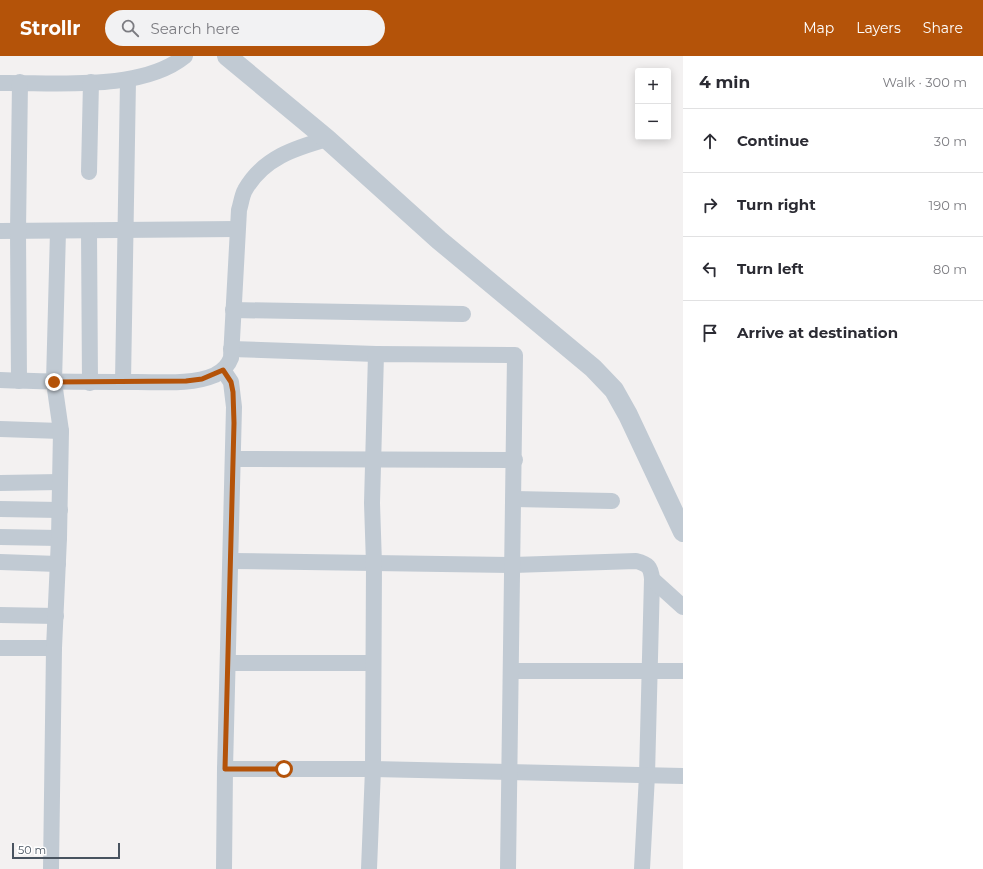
<!DOCTYPE html>
<html lang="en">
<head>
<meta charset="utf-8">
<style>
	:root { --surface:#fff; --page:#f2f2f3; --text:#2b2b33; --muted:#7c7c81; --line:#e1e1e2; --accent:#b45309 }
	body { margin:0; font-family:Montserrat,sans-serif; background:var(--page); color:var(--text) }
	.controls { position:absolute; right:12px; top:12px; display:grid; overflow:hidden; border-radius:4px; box-shadow:0 2px 10px #0003 }
	.controls button { width:36px; height:36px; display:grid; place-items:center; padding:0; border:0; border-bottom:1px solid var(--line); background:var(--surface); color:var(--text); font:20px sans-serif }
	.scale { position:absolute; left:12px; bottom:10px; width:108px; box-sizing:border-box; padding-left:4px; border:2px solid #48535f; border-top:0; font-size:11px; line-height:14px; white-space:nowrap; color:#48535f; -webkit-text-stroke:3px #fff; paint-order:stroke }
	.stop { position:absolute; width:12px; height:12px; margin:-9px; border:3px solid #b45309; border-radius:50%; background:#fff }
	.stop.end { background:#b45309; border-color:#fff; box-shadow:0 1px 4px #0008 }
	.list { margin:0; padding:0; list-style:none }
	h2 { display:flex; justify-content:space-between; align-items:center; height:52px; margin:0; padding:0 16px; font-size:17px }
	h2 small { font-size:13px; font-weight:400; color:var(--muted) }
	.list li { display:grid; grid-template-columns:26px 1fr auto; gap:12px; align-items:center; box-sizing:border-box; height:64px; padding:0 16px; border-top:1px solid var(--line) }
	.list b { display:block; font-size:15px; white-space:nowrap }
	.list em { font-size:13px; font-style:normal; color:var(--muted) }
	.icon { flex:none; width:22px; height:22px; fill:none; stroke:currentColor; stroke-width:2; stroke-linecap:round; stroke-linejoin:round }
	.map { position:relative; flex:none; width:683px; height:813px; overflow:hidden }
	header { display:flex; align-items:center; gap:24px; box-sizing:border-box; height:56px; padding:0 20px; background:var(--accent); color:#fff }
	header strong { font-size:19px }
	nav { display:flex; gap:22px; margin-inline-start:auto; font-size:14px }
	.search { width:280px; height:36px; background:var(--page); display:flex; align-items:center; gap:10px; box-sizing:border-box; padding:0 14px; border-radius:22px; color:var(--muted); font-size:15px }
	main { display:flex }
	aside { flex:1; background:var(--surface) }
	.map>svg:first-child { display:block }
</style>
</head>
<body>
<header>
<strong>Strollr</strong>
<div class="search"><svg class="icon" aria-label="search" viewBox="0 0 24 24"><circle cx="10" cy="10" r="6"/><path d="M15 15l6 6"/></svg>Search here</div>
<nav><a>Map</a><a>Layers</a><a>Share</a></nav>
</header>
<main>
<div class="map">
<svg width="683" height="813" viewBox="0 0 683 813">
	<rect width="100%" height="100%" fill="#f3f1f1"/>
	<g fill="none" stroke-linecap="round" stroke-linejoin="round">
		<g stroke="#c1cad3" stroke-width="16">
			<path d="M0,27C55,26 141,36 185,0"/>
			<path d="M89,116L91,26"/>
			<path d="M0,175L237,173"/>
			<path d="M89,175L90,327"/>
			<path d="M233,254L463,258"/>
			<path d="M231,293L376,298"/>
			<path d="M223,314L231,326L234,351L225,713L224,813"/>
			<path d="M0,324C46,326 91,326 137,326C162,326 192,329 215,319C223,315 228,310 231,302L239,154C241,148 242,139 245,134C263,102 295,92 327,83"/>
			<path d="M19,325L18,175L20,26"/>
			<path d="M123,326L128,24"/>
			<path d="M0,373L61,375"/>
			<path d="M233,403L515,404"/>
			<path d="M0,427L60,426"/>
			<path d="M514,443L612,445"/>
			<path d="M0,453L60,454"/>
			<path d="M0,481L59,482"/>
			<path d="M231,505L513,509L636,505C648,508 651,511 652,523L647,719L642,813"/>
			<path d="M0,506L58,508"/>
			<path d="M652,523L683,551"/>
			<path d="M0,559L56,560"/>
			<path d="M0,592H54"/>
			<path d="M228,607H373"/>
			<path d="M512,615H683"/>
			<path d="M225,713H373L683,720"/>
			<path d="M51,813L54,592L59,482L61,375L54,326L58,175"/>
			<path d="M369,813L373,713L374,508L372,447L376,298L515,299L508,813"/>
		</g>
		<path stroke="#c1cad3" stroke-width="20" d="M227,0L327,83L439,184L593,312L614,334L628,359L683,476"/>
	</g>
	<g fill="none" stroke-linecap="round" stroke-linejoin="round">
		<path stroke="#b45309" stroke-width="5" d="M54,326L186,325L202,323L223,314L231,326L233,336L234,367L225,713H284"/>
	</g>
</svg>
<div class="controls">
<button>+</button>
<button>−</button>
</div>
<div class="scale">50 m</div>
<div class="stop" style="left:284px;top:713px"></div>
<div class="stop end" style="left:54px;top:326px"></div>
</div>
<aside>
<h2>4 min<small>Walk · 300 m</small></h2>
<ul class="list">
<li><svg class="icon" aria-label="ahead" viewBox="0 0 24 24"><path d="M12 20V5M6 11l6-6 6 6"/></svg><div><b>Continue</b></div><em>30 m</em></li>
<li><svg class="icon" aria-label="right" viewBox="0 0 24 24"><path d="M7 20v-9h11M14 6l5 5-5 5"/></svg><div><b>Turn right</b></div><em>190 m</em></li>
<li><svg class="icon" aria-label="left" viewBox="0 0 24 24"><path d="M17 20v-9H6M10 6l-5 5 5 5"/></svg><div><b>Turn left</b></div><em>80 m</em></li>
<li><svg class="icon" aria-label="arrive" viewBox="0 0 24 24"><path d="M6 21V4h12l-3 4 3 4H6"/></svg><div><b>Arrive at destination</b></div></li>
</ul>
</aside>
</main>
</body>
</html>
